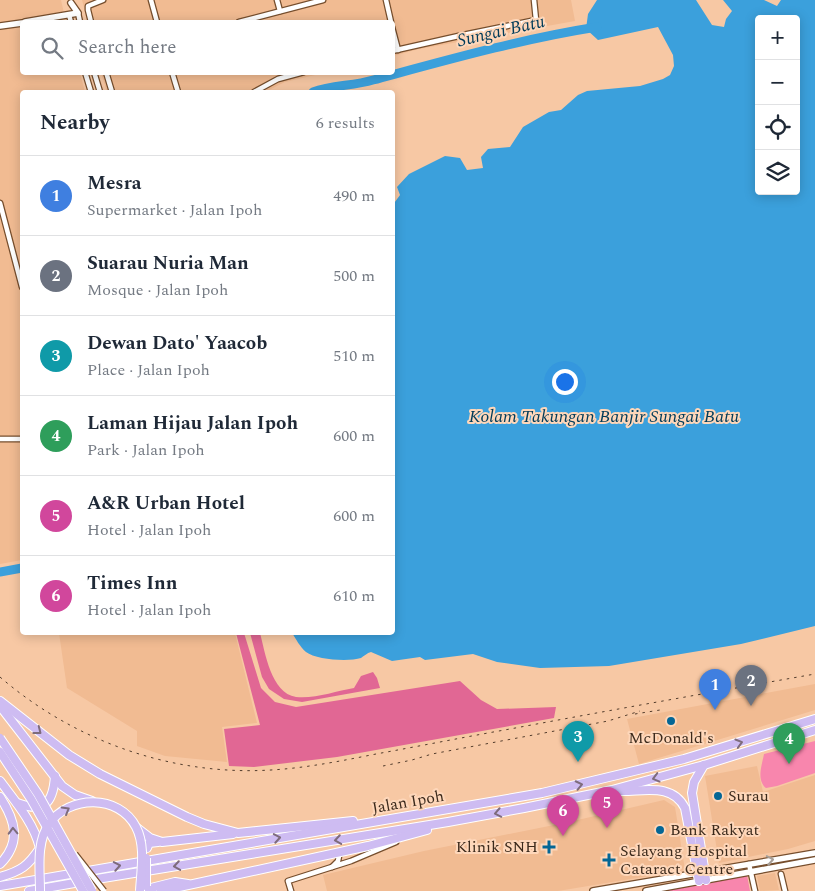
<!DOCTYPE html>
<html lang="en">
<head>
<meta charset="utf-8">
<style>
	:root { --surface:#fff; --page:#f6f6f7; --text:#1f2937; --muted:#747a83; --line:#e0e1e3; --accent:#046695 }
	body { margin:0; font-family:Spectral,serif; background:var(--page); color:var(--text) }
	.controls { position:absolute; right:15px; top:15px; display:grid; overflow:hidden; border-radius:5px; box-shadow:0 2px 12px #0003 }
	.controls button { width:45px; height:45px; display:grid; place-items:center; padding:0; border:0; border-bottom:1px solid var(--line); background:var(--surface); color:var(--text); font:25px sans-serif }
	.you { position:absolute; left:564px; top:381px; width:18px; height:18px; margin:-12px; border:4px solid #fff; border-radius:50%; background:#1a73e8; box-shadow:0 0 0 8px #1a73e833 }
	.badge { display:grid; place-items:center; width:32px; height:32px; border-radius:50%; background:var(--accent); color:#fff; font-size:16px; font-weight:700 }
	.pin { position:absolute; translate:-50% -41px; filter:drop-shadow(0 1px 2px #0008) }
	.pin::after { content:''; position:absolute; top:26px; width:18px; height:15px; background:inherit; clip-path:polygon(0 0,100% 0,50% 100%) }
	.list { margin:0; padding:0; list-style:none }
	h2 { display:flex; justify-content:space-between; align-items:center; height:65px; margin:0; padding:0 20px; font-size:21px }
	h2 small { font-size:16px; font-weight:400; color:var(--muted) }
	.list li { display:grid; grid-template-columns:32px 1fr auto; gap:15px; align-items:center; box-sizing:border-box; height:80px; padding:0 20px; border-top:1px solid var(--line) }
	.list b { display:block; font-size:19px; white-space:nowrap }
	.list p { margin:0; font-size:16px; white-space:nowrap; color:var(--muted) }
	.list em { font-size:16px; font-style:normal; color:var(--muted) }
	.icon { flex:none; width:28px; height:28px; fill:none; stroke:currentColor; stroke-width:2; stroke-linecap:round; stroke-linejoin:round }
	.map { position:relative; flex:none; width:815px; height:891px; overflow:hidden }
	.search { position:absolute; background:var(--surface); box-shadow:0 2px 12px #0003; left:20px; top:20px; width:375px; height:55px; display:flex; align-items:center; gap:12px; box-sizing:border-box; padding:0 18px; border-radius:5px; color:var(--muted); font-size:19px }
	.panel { position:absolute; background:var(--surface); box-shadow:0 2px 12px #0003; left:20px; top:90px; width:375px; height:545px; border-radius:5px }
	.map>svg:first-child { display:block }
</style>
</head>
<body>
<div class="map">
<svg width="815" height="891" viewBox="0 0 815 891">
	<rect width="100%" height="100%" fill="#f7c8a4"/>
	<g fill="#f1bb92">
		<path d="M0,0H61L66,22H22V72L80,73L85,92H22V560L0,564Z"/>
		<path d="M82,0H571L575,21L419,49L393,56L392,22H88Z"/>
		<path d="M101,73H324L285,82L265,92H107Z"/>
		<path d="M59,633H235L257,723L222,727L227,762L165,756L137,746V731L67,688Z"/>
		<path d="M815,684V710L639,764L627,719Z"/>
		<path d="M757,766L763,792L815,775V841L788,849L719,863L705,776Z"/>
		<path d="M664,800L675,807L685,870L558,891H327L323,875L424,851L569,822Z"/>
		<path d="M775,873L779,890L760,891L757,876Z"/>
	</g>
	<g fill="#f886ad">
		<path d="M815,741V773L777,786L766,788C756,780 762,765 764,754Z"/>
		<path d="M747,875L750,891H661Z"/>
	</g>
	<g fill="#e16794">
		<path d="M236,633H244L261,688L275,702L296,707L460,681L481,700L497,709L556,707L554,718L337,757L254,767L229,766L224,729L260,725Z"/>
		<path d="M250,633H260C265,652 271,693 296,697C315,699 336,691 354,688L361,676L373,672L377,678L380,688L302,702L284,699L269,689L262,677Z"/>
	</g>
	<path fill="#3ba0dc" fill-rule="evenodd" d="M597,0H696L712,25L724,27L726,19L732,11L723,0H764L777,6L781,0H815V626L741,644L609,666L540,668L497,662L473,654L425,660L420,657L392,661L371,652C367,653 364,656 361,658C349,662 316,660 306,652C300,647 296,639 292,633L392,632V206L400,195L397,187L409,174L445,156L460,158L467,170L483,168L481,157L488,149L510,147L523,127L549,112L561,110L578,95L587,91L640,86L663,79L670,75L674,66L673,55L658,27L598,40L586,29L588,14ZM759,19H796V191H759Z"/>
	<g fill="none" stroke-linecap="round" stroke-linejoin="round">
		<g stroke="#3ba0dc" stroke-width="9">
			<path d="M313,92C332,85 353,86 373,80C447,60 521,39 597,27"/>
			<path d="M0,572L22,568"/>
		</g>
		<defs>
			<g id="minor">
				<path d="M151,0L157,22"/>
				<path d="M277,0L280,11"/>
				<path d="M386,0L391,22"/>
				<path d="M78,13L80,22"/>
				<path d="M69,15L71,22"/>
				<path d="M91,22L88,10V6L103,0"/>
				<path d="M239,22L323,0"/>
				<path d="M392,27L398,50"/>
				<path d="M392,51L463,35L536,20L534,0"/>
				<path d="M85,72L91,92"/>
				<path d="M94,72L100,92"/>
				<path d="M106,72L112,92"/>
				<path d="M172,72L178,92"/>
				<path d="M254,92L278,79L304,72"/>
				<path d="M0,203L22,287"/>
				<path d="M0,439H22"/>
				<path d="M335,853L339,856L338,861L332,867L351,861L396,842"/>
				<path d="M749,864L755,891"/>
				<path d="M781,874L785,891"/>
				<path d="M291,891L288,881L332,867"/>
			</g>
			<g id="tertiary">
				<path d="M25,22L78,13L71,3"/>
				<path d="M0,26L22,23"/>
				<path d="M593,891L815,853"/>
				<path d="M646,891L815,860"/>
			</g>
			<g id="trunk">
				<path d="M0,701L69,755L100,774L187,817L204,824L238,833L353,821"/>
				<path d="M0,706L62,786L75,795L92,801"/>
				<path d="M704,765L694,782L692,793L706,880"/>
				<path d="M0,781C15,801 34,823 40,848C28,866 21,871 0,877"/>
				<path d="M619,791C643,792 672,782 685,808L699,881"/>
				<path d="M0,797C15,820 22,842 0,864"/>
				<path d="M17,803C44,813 53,804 55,776"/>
				<path d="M137,828L150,838L162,842L233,834"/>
				<path d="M147,848L149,843L158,842"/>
				<path d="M0,886L542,793L684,759L815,719"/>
				<path d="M146,886L147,889L175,882L188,884"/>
				<path d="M29,891L103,878L448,822L524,808L612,790L704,765L815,730"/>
				<path d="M161,891L368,846L427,830"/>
			</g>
		</defs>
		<use href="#minor" stroke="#764e2d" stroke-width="7"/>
		<use href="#tertiary" stroke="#764e2d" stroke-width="8"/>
		<use href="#trunk" stroke="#fff" stroke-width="10"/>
		<use href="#minor" stroke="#fff" stroke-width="4.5"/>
		<use href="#tertiary" stroke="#fff" stroke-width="5.5"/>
		<use href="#trunk" stroke="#cebcf2" stroke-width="8"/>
		<g stroke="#523c2c" stroke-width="1" stroke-dasharray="2.5 5" stroke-linecap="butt">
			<path d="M0,677C74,741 172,776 271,770C306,768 341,761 376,754C420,746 465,737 510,729C611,710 713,692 815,674"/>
			<path d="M635,714L660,710"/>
			<path d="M383,766L412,760L432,754L608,721L640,711"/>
		</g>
		<defs>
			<path id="minor-bridge" d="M75,854L104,891"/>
			<g id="trunk-bridge">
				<path d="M0,738L38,794L92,891"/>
				<path d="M0,752L31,799L83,891"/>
				<path d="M146,886V858"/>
				<path d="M40,891C40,870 36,842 49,824C69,795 119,794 136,827C146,846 141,871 140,891"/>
			</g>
		</defs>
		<use href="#minor-bridge" stroke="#764e2d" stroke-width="7" stroke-linecap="butt"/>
		<use href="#trunk-bridge" stroke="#fff" stroke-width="10" stroke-linecap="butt"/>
		<use href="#minor-bridge" stroke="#fff" stroke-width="4.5"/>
		<use href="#trunk-bridge" stroke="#cebcf2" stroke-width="8"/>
	</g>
	<defs><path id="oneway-chevron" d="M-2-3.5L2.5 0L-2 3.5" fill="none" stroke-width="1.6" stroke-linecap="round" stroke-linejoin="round" transform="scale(1.25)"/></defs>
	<g stroke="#7e6c7c">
		<use href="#oneway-chevron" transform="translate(38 731) rotate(38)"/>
		<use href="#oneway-chevron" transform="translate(739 743) rotate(-16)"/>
		<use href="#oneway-chevron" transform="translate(656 778) rotate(165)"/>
		<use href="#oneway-chevron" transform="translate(579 785) rotate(-12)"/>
		<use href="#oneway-chevron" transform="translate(66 810) rotate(-30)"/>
		<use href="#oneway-chevron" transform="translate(498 813) rotate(169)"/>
		<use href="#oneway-chevron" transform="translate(13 831) rotate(-92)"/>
		<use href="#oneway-chevron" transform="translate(277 838) rotate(-10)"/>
		<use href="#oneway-chevron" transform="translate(338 840) rotate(171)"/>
		<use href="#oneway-chevron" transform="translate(117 866) rotate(-10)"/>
		<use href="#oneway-chevron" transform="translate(177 866) rotate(171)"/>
	</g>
	<use stroke="#a79f99" href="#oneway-chevron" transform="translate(770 860) rotate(-10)"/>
	<g fill="#046695" stroke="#fed7ba" stroke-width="2">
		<circle cx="671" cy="721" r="5"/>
		<circle cx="718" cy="796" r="5"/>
		<circle cx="660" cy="830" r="5"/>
		<path d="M546.5 839.5h5v5h5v5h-5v5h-5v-5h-5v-5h5z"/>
		<path d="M606.5 852.5h5v5h5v5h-5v5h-5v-5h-5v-5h5z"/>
	</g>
	<g text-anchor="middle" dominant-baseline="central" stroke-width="4" stroke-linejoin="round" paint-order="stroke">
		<g font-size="16" fill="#3c2a1c" stroke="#fed7ba" text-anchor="start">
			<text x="671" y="738" text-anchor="middle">McDonald's</text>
			<text x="728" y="796">Surau</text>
			<text x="670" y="830">Bank Rakyat</text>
			<text x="538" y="847" text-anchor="end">Klinik SNH</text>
			<text x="620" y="851">Selayang Hospital<tspan x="620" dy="18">Cataract Centre</tspan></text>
		</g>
		<g font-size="16" fill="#3c2a1c" stroke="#fed7ba">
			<text transform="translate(408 802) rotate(-10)">Jalan Ipoh</text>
		</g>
		<g font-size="18" font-style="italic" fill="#003b59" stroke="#fed7ba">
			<text transform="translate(501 31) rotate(-13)">Sungai Batu</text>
			<text x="604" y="416">Kolam Takungan Banjir Sungai Batu</text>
		</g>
	</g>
</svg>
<div class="controls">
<button>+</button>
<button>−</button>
<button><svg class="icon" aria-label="locate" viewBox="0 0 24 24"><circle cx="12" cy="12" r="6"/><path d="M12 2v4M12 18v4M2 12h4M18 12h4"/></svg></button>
<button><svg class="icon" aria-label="layers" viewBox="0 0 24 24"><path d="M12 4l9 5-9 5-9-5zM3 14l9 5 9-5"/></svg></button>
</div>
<div class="you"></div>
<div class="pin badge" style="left:715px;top:710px;background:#3f7fe0">1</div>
<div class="pin badge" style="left:751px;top:706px;background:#6b7280">2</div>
<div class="pin badge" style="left:578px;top:762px;background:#0f9aa8">3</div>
<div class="pin badge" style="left:789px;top:764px;background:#2e9e5b">4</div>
<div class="pin badge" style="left:607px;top:828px;background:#d1479c">5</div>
<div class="pin badge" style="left:563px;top:836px;background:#d1479c">6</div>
<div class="search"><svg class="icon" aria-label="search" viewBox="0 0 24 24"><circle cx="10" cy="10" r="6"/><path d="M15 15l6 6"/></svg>Search here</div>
<section class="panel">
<h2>Nearby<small>6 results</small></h2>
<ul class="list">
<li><span class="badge" style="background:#3f7fe0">1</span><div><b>Mesra</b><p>Supermarket · Jalan Ipoh</p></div><em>490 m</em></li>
<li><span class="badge" style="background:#6b7280">2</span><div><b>Suarau Nuria Man</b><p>Mosque · Jalan Ipoh</p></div><em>500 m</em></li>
<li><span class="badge" style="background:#0f9aa8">3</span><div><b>Dewan Dato' Yaacob</b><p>Place · Jalan Ipoh</p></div><em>510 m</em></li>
<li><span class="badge" style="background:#2e9e5b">4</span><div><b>Laman Hijau Jalan Ipoh</b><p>Park · Jalan Ipoh</p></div><em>600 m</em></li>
<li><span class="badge" style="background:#d1479c">5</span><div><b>A&amp;R Urban Hotel</b><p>Hotel · Jalan Ipoh</p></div><em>600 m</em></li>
<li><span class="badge" style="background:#d1479c">6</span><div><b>Times Inn</b><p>Hotel · Jalan Ipoh</p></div><em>610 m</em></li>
</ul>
</section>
</div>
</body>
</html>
